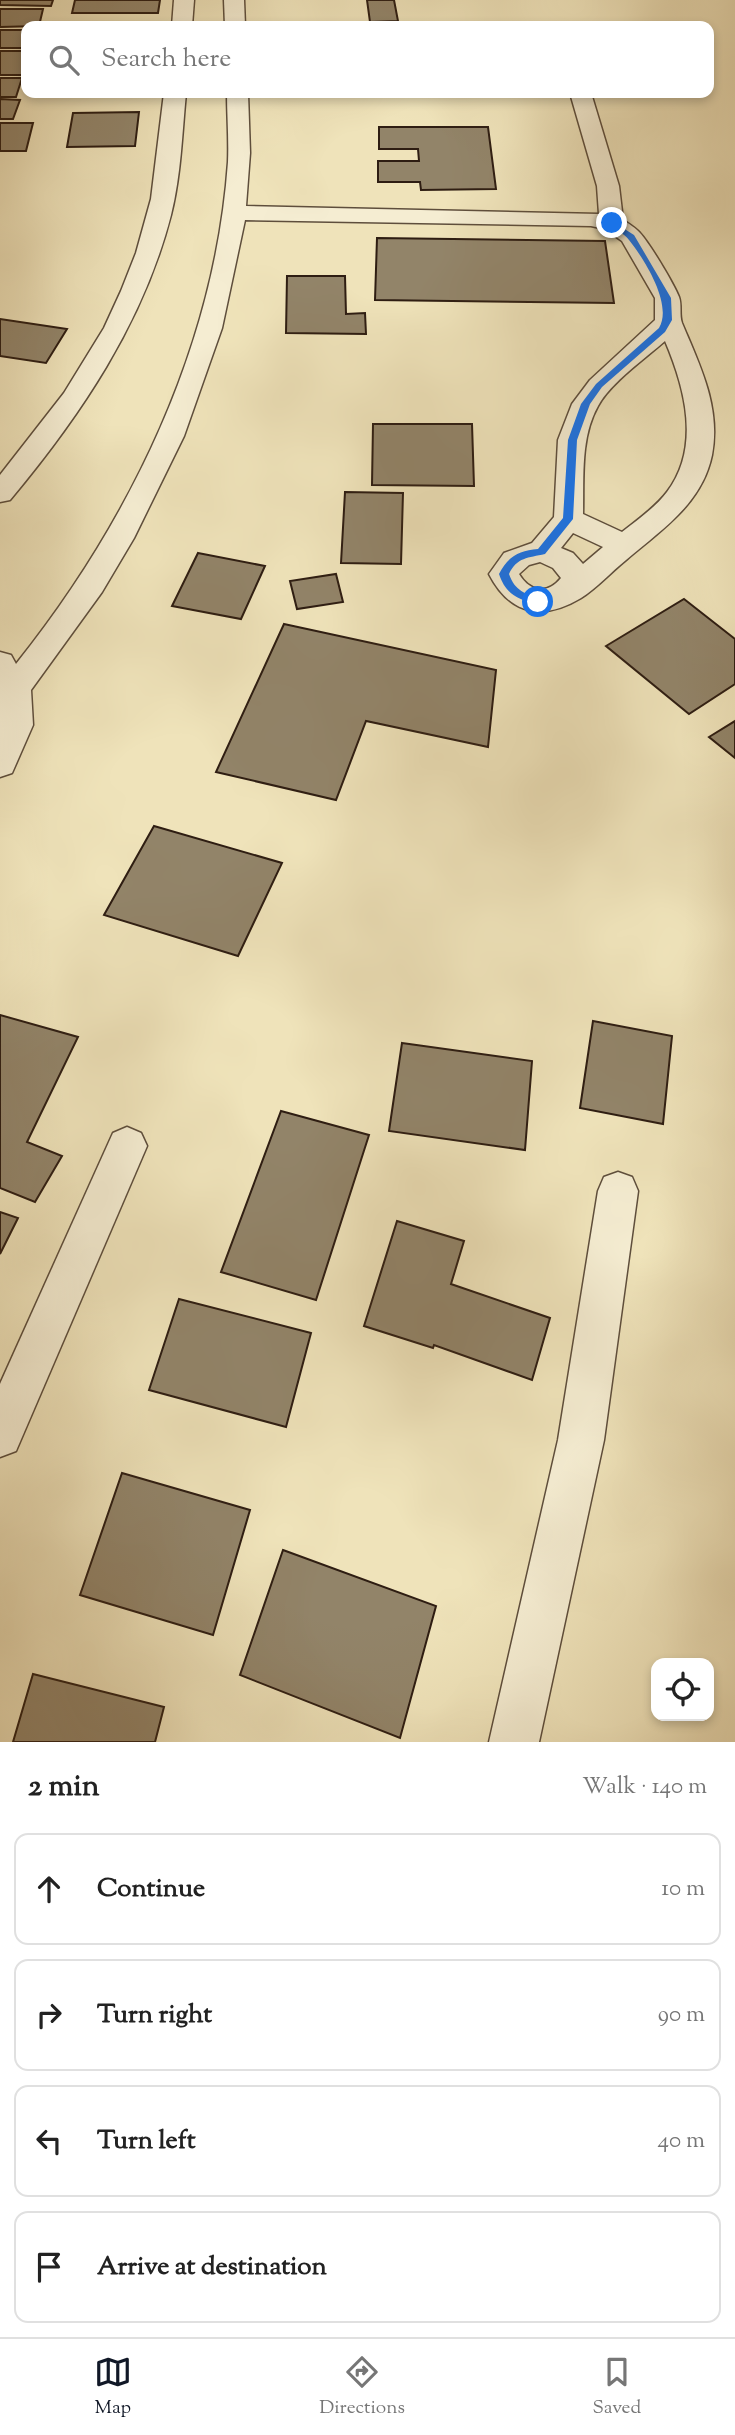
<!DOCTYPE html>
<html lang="en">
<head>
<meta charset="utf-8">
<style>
	:root { --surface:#fff; --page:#f6f6f6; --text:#222; --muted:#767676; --line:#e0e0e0; --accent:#111827 }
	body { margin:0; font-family:"Sorts Mill Goudy",serif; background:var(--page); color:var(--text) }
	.controls { position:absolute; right:21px; bottom:21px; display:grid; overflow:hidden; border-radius:14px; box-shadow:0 4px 10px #0003 }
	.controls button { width:63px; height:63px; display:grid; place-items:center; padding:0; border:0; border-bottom:2px solid var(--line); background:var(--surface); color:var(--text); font:35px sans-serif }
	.stop { position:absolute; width:21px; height:21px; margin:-16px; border:5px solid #1a73e8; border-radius:50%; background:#fff }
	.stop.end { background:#1a73e8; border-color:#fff; box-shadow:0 2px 7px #0008 }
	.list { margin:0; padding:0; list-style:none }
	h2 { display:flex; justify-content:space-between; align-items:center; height:91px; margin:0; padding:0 28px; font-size:30px }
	h2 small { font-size:23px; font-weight:400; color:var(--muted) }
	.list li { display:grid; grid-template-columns:46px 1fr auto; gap:21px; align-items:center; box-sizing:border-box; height:112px; margin:0 14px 14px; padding:0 14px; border:2px solid var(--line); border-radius:14px }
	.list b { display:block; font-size:26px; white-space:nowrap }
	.list em { font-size:23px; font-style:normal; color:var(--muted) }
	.icon { flex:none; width:38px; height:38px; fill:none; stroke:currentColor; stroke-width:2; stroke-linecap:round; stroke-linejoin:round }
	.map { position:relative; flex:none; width:735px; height:1742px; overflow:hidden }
	.search { position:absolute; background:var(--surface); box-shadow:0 4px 10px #0003; left:21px; right:21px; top:21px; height:77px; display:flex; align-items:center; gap:18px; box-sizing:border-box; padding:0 24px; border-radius:14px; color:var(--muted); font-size:26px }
	.sheet { height:595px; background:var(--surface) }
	nav { display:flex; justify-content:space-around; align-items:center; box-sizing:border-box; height:98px; border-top:2px solid var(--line); background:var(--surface); font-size:19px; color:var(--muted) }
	nav a { display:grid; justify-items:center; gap:4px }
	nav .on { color:var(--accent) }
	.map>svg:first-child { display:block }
</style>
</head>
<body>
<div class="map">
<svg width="735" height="1742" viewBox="0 0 735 1742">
	<rect width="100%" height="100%" fill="#efe3ba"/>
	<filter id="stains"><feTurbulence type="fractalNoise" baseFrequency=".00286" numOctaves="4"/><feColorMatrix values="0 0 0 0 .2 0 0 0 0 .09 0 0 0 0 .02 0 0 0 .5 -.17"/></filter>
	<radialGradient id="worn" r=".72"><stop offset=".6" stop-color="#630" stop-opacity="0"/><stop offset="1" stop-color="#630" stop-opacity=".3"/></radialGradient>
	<g fill="#928469" stroke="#2e1d12" stroke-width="2">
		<path d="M0,0H53L51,6L0,5Z"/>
		<path d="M75,0H160L158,13H72Z"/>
		<path d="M367,0H394L398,21L370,22Z"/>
		<path d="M0,9H43L39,26L0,27Z"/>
		<rect x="0" y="30" width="26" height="18"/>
		<rect x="0" y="51" width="26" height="24"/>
		<path d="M0,78H22L16,97H0Z"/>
		<path d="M0,99L20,100L13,119H0Z"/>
		<path d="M139,112L135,146L67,147L73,113Z"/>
		<path d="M0,123H33L26,151H0Z"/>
		<path d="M379,127H488L496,189L421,190L420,182H378V161H419L418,149H379Z"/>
		<path d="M377,238L605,241L614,303L375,300Z"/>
		<path d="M287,276H345L346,314L365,313L366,334L286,333Z"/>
		<path d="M0,319L67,329L46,363L0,356Z"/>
		<path d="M373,424H472L474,486L372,485Z"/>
		<path d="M345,492L403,493L401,564L341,563Z"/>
		<path d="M198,553L265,566L241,619L172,606Z"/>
		<path d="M336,574L343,602L297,609L290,581Z"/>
		<path d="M684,599L735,639V684L689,714L606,646Z"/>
		<path d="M284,624L496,670L488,747L366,721L336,800L216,772Z"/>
		<path d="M735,721V758L709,737Z"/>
		<path d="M154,826L282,863L238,956L104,915Z"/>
		<path d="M0,1015L78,1037L27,1142L62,1156L35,1202L0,1188Z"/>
		<path d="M593,1021L672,1036L663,1124L580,1108Z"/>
		<path d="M402,1043L532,1061L525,1150L389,1131Z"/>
		<path d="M281,1111L369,1135L316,1300L221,1272Z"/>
		<path d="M0,1212L18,1218L0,1254Z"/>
		<path d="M397,1221L464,1241L451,1284L550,1318L532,1380L434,1345L433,1348L364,1326Z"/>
		<path d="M179,1299L311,1333L286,1427L149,1390Z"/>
		<path d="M122,1473L250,1510L213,1635L80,1595Z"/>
		<path d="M283,1550L436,1606L400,1738L240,1675Z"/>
		<path d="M33,1674L164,1707L155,1742H13Z"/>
	</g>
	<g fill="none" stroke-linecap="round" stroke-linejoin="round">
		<defs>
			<g id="minor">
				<path d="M174,0H194L192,26H172Z"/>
				<path d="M224,0H244L245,26H225Z"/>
				<path d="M164,93H186C182,134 181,175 171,215C143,323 81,415 10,500L0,502V475L64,393L104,328L121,291L136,253L151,199Z"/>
				<path d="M227,93H248L250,153L246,206L599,214L597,186L570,93H591L619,186L623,220C629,224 636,228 640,233C650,244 674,284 679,297C682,305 679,315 682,323C700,366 721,407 712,455C702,504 661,530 626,560C611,572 597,588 581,598C543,621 510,615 489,574L504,553L532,543L554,517L558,440L572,404L590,380L655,320V298L622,241L605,229L591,226L245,220L222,328L184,436L134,538L102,592L31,690L33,725L12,773L0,777V652L11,655L16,664C131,520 215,346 228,162C229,139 227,116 227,93ZM665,341C685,388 701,447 667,492C655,508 637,520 622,532L583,514C584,478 580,438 598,406C610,383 646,358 665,341ZM573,533L603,547L583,564L573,553L561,548ZM540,562L553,568L561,578C547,595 530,592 519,574L529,565Z"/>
				<path d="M127,1127L141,1133L147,1146L16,1451L0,1457V1384L113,1133Z"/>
				<path d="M618,1172L632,1177L638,1191L604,1440L539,1742H489L558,1440L598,1191L604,1177Z"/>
			</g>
		</defs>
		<use href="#minor" stroke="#5e4e3c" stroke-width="3"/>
		<use href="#minor" fill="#f5edd2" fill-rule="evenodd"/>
	</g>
	<path fill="#1a73e8" d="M612,221L634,235L671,298L672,320L665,332L602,387L590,404L577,440L573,519L545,554C528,558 517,557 509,574C515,591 525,594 542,599V604L538,605C518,599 506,595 499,574C508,556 519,551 538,549L563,518L568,440L581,404L596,384L659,328C673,305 645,260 629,240C624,233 614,229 608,223Z"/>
	<rect width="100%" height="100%" filter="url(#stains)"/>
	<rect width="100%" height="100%" fill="url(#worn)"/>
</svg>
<div class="controls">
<button><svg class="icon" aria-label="locate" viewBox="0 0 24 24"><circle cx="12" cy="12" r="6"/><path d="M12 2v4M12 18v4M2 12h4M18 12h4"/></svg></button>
</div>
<div class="stop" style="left:538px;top:602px"></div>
<div class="stop end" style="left:612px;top:223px"></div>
<div class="search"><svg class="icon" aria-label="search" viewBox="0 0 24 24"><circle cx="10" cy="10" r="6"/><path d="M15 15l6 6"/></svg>Search here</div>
</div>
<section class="sheet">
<h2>2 min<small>Walk · 140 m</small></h2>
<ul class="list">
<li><svg class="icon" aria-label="ahead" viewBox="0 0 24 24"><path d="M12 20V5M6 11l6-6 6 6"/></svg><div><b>Continue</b></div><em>10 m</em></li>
<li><svg class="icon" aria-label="right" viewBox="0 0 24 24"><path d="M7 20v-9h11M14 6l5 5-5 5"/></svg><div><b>Turn right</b></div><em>90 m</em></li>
<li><svg class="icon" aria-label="left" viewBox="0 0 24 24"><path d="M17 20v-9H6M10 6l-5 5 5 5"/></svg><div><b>Turn left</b></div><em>40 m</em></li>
<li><svg class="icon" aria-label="arrive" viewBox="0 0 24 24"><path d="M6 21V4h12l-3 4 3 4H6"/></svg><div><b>Arrive at destination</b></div></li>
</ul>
</section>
<nav>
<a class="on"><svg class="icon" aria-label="map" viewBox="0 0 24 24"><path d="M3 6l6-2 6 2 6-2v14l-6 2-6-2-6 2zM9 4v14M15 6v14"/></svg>Map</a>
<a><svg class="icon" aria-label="directions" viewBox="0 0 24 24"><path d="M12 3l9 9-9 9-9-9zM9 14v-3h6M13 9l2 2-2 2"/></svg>Directions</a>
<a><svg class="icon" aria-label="saved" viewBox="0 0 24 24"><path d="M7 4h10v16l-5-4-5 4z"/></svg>Saved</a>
</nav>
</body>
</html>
